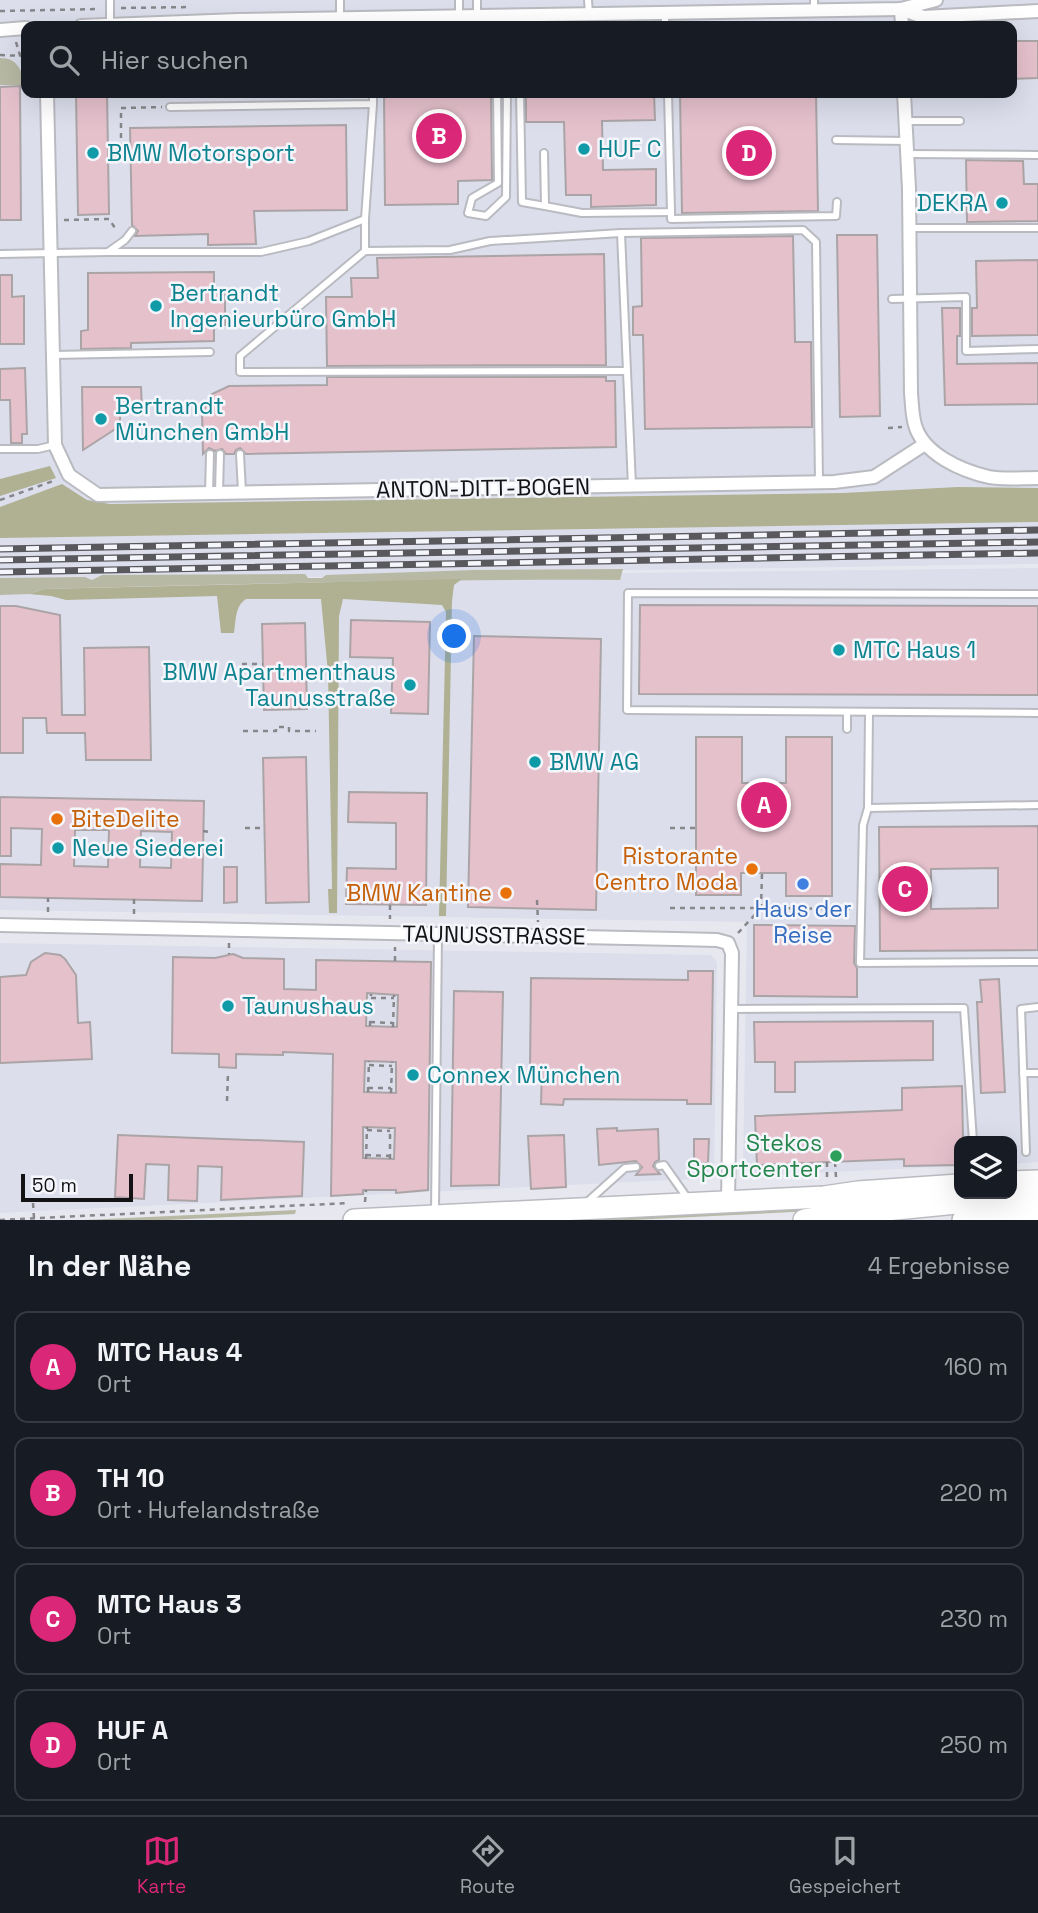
<!DOCTYPE html>
<html lang="de">
<head>
<meta charset="utf-8">
<style>
	:root { --surface:#171b24; --page:#20242c; --text:#f1f3f6; --muted:#9ea1a6; --line:#363941; --accent:#db2777 }
	body { margin:0; font-family:"Space Grotesk",sans-serif; background:var(--page); color:var(--text) }
	.controls { position:absolute; right:21px; bottom:21px; display:grid; overflow:hidden; border-radius:14px; box-shadow:0 7px 28px #0002 }
	.controls button { width:63px; height:63px; display:grid; place-items:center; padding:0; border:0; border-bottom:2px solid var(--line); background:var(--surface); color:var(--text); font:35px sans-serif }
	.scale { position:absolute; left:21px; bottom:18px; width:112px; box-sizing:border-box; padding-left:7px; border:4px solid #131315; border-top:0; font-size:19px; line-height:24px; white-space:nowrap; color:#131315; -webkit-text-stroke:5px #f5f6fc; paint-order:stroke }
	.you { position:absolute; left:455px; top:637px; width:24px; height:24px; margin:-18px; border:5px solid #fff; border-radius:50%; background:#1a73e8; box-shadow:0 0 0 10px #1a73e833 }
	.badge { display:grid; place-items:center; width:46px; height:46px; border-radius:50%; background:var(--accent); color:#fff; font-size:23px; font-weight:700 }
	.pin { position:absolute; translate:-50% -50%; border:4px solid #fff; box-shadow:0 2px 7px #0006 }
	.list { margin:0; padding:0; list-style:none }
	h2 { display:flex; justify-content:space-between; align-items:center; height:91px; margin:0; padding:0 28px; font-size:30px }
	h2 small { font-size:23px; font-weight:400; color:var(--muted) }
	.list li { display:grid; grid-template-columns:46px 1fr auto; gap:21px; align-items:center; box-sizing:border-box; height:112px; margin:0 14px 14px; padding:0 14px; border:2px solid var(--line); border-radius:14px }
	.list b { display:block; font-size:26px; white-space:nowrap }
	.list p { margin:0; font-size:23px; white-space:nowrap; color:var(--muted) }
	.list em { font-size:23px; font-style:normal; color:var(--muted) }
	.icon { flex:none; width:38px; height:38px; fill:none; stroke:currentColor; stroke-width:2; stroke-linecap:round; stroke-linejoin:round }
	.map { position:relative; flex:none; width:1038px; height:1220px; overflow:hidden }
	.search { position:absolute; background:var(--surface); box-shadow:0 7px 28px #0002; left:21px; right:21px; top:21px; height:77px; display:flex; align-items:center; gap:18px; box-sizing:border-box; padding:0 24px; border-radius:14px; color:var(--muted); font-size:26px }
	.sheet { height:595px; background:var(--surface) }
	nav { display:flex; justify-content:space-around; align-items:center; box-sizing:border-box; height:98px; border-top:2px solid var(--line); background:var(--surface); font-size:19px; color:var(--muted) }
	nav a { display:grid; justify-items:center; gap:4px }
	nav .on { color:var(--accent) }
	.map>svg:first-child { display:block }
</style>
</head>
<body>
<div class="map">
<svg width="1038" height="1220" viewBox="0 0 1038 1220">
	<rect width="100%" height="100%" fill="#e7e8ef"/>
	<g fill="#dcdeec" fill-rule="evenodd">
		<path d="M0,0H1038V564L441,573L0,587ZM26,26H1012V93H26Z"/>
		<path d="M1038,568V1162L1012,1164V1141H959V1166L752,1176L743,1167L747,922L0,910V589L621,573Z"/>
		<path d="M0,943L711,955L717,962L714,1178L0,1213Z"/>
	</g>
	<g fill="#b8b9a4">
		<path d="M0,58C18,58 21,70 25,85H0Z"/>
		<path d="M623,569L620,580C428,579 236,584 44,589L29,594L0,595V578L85,577L92,580L102,575L305,574L308,578H322L326,575L474,570Z"/>
		<path d="M835,1207L833,1210L632,1220H531Z"/>
		<path d="M296,1210L295,1214L167,1220H84Z"/>
	</g>
	<g fill="#afb192">
		<path d="M50,466L56,478L0,496V479Z"/>
		<path d="M62,484L87,500L110,504L843,493L958,487L1038,488V522L0,538V507Z"/>
		<path d="M462,579L454,585L452,601L446,916H439L446,612L442,605L343,599L339,616L337,913H329L328,889H332V886L328,673L321,599H246C235,606 236,620 234,633H221L217,596L66,600L51,596L29,594L44,589Z"/>
	</g>
	<g fill="#e5c1cc" stroke="#aba4a6" stroke-width="2" fill-rule="evenodd">
		<path d="M1012,41H1038V78L1012,79Z"/>
		<path d="M20,86L21,220H0V87Z"/>
		<path d="M76,93H107L109,214L78,215Z"/>
		<path d="M384,93H491L492,180L458,181V204L385,205Z"/>
		<path d="M526,93H654L655,120L602,121L603,170L656,169V205L591,207V195H566L564,122H526Z"/>
		<path d="M680,93H816L818,211L682,213Z"/>
		<path d="M346,125L347,210L254,211L256,244L208,245V234L135,236L138,231L132,225L130,128Z"/>
		<path d="M966,160L1023,161L1024,184H1038V221L967,222Z"/>
		<path d="M837,235H877L880,416L840,417Z"/>
		<path d="M793,236L795,342H811L812,427L645,429L643,335H633V307L642,306L641,238Z"/>
		<path d="M604,254L606,365L327,366L326,297H352L351,278H378L377,258Z"/>
		<path d="M1038,260V335L972,336V308H977L976,261Z"/>
		<path d="M214,272V288H225V325H214V341L131,343V348L81,349V331L88,330V273Z"/>
		<path d="M0,275H12V297L24,296V344H0Z"/>
		<path d="M942,308H960V336H957V364L1038,363V404L945,405Z"/>
		<path d="M25,368L27,434H22V443H11L10,400H0V369Z"/>
		<path d="M327,377H606V381H615L616,447L246,454L240,448L236,450L234,454H226L222,449L215,451L209,448L203,454L202,413L212,394L229,386L327,385Z"/>
		<path d="M82,387H141L142,410L120,411V426L83,450Z"/>
		<path d="M640,605L1038,606V695L639,694Z"/>
		<path d="M0,606H16L60,615L62,715H85L84,648L149,647L151,760H86L85,733H47L46,718H23V753H0Z"/>
		<path d="M351,620L430,622L428,714L391,713L393,658L350,657Z"/>
		<path d="M305,623L307,709L264,710L262,624Z"/>
		<path d="M474,636L601,639L596,910L468,907Z"/>
		<path d="M696,737H742V783H786V737H832V896H786V873H741V895H696Z"/>
		<path d="M306,757L309,902L266,903L263,758Z"/>
		<path d="M349,792L427,793L426,905L346,904L347,868L396,869V823L348,822Z"/>
		<path d="M0,797L204,801L202,901L0,897V864L41,865L42,829L11,828V856H0ZM75,830H109L108,867L74,866ZM141,831L172,832L171,868L140,867Z"/>
		<path d="M1038,826V950L880,951L879,827ZM998,868V908L931,909V869Z"/>
		<path d="M224,867H237V902L224,903Z"/>
		<path d="M754,925L855,926L854,963L857,968V997L754,996Z"/>
		<path d="M45,953L60,955L65,959L76,975L78,1023L90,1022L92,1059L0,1063V977L26,975L31,962Z"/>
		<path d="M233,954L243,958L284,959V989L316,990V960L431,962L428,1190L396,1193V1190H363V1194L331,1196L333,1054L283,1052V1055L236,1054V1068L219,1067V1054L172,1053L173,957L215,958ZM367,993L398,995L397,1027L366,1026ZM365,1061L396,1062V1093L364,1092ZM363,1127L395,1128L394,1159L363,1158Z"/>
		<path d="M688,971H713L711,1104H687V1100L564,1099L563,1105L541,1104L542,1070H530L531,978L688,980Z"/>
		<path d="M999,979L1005,1092L981,1093L977,1002H982L980,980Z"/>
		<path d="M454,991L503,992L499,1185L451,1186Z"/>
		<path d="M933,1021V1060L795,1062V1092H775V1062H755L754,1022Z"/>
		<path d="M962,1086L963,1141H959V1165L904,1166V1159L757,1165L755,1116L902,1110V1088Z"/>
		<path d="M617,1128V1131L658,1129L659,1160L655,1162L653,1166L660,1174L636,1175L642,1167L636,1161L599,1165L597,1129Z"/>
		<path d="M118,1135L304,1142L302,1196L221,1200L222,1167L198,1166L197,1201L168,1200L169,1165L146,1164L144,1199L115,1197Z"/>
		<path d="M564,1135L566,1187L531,1189L528,1136Z"/>
		<path d="M694,1139H709L708,1163H694Z"/>
	</g>
	<g fill="none" stroke-linecap="round" stroke-linejoin="round">
		<defs>
			<g id="service">
				<path d="M110,0V26"/>
				<path d="M340,0V19"/>
				<path d="M459,0V15"/>
				<path d="M588,0L589,14"/>
				<path d="M814,11V0"/>
				<path d="M665,13V26"/>
				<path d="M477,16V0"/>
				<path d="M497,93L498,183L472,198L468,213L486,216L506,197L507,93"/>
				<path d="M520,93L522,202L545,206"/>
				<path d="M373,104L365,219V251L240,356V372L627,371"/>
				<path d="M170,107L373,104V93"/>
				<path d="M906,121H960"/>
				<path d="M836,140L907,141"/>
				<path d="M544,153L545,206L582,213L671,212L668,93"/>
				<path d="M907,154L1038,155"/>
				<path d="M671,212V219L836,216L837,202"/>
				<path d="M909,228H1038"/>
				<path d="M621,233L632,486"/>
				<path d="M365,251L450,250L490,241L621,233L803,230L816,242L819,482"/>
				<path d="M108,252H261L309,241L365,219"/>
				<path d="M0,254L108,252L125,240L132,231"/>
				<path d="M892,299L966,297V351L1038,349"/>
				<path d="M53,355L210,352"/>
				<path d="M0,449H38L55,445"/>
				<path d="M240,454L242,492"/>
				<path d="M209,493L210,454"/>
				<path d="M219,493L220,454"/>
				<path d="M1038,594L628,593L627,710L1038,713"/>
				<path d="M847,713V729"/>
				<path d="M869,713L868,808L863,825L860,963L1038,962"/>
				<path d="M868,808L1038,805"/>
				<path d="M731,1009L964,1008L973,1141"/>
				<path d="M1023,1073H1038"/>
				<path d="M1026,1152L1021,1009L1038,1007"/>
				<path d="M659,1166L664,1165L688,1199"/>
				<path d="M585,1204L625,1168L636,1167"/>
				<path d="M435,1212L438,934"/>
			</g>
			<g id="minor">
				<path d="M901,9L923,17L1038,11"/>
				<path d="M901,9L902,26"/>
				<path d="M81,26L238,20L901,9L936,0"/>
				<path d="M0,30L26,28"/>
				<path d="M47,93L55,445L69,475L98,495L834,482L874,477L925,444"/>
				<path d="M904,93L909,189L911,393C912,403 912,415 915,425C923,454 962,471 989,477C1004,480 1022,478 1038,478"/>
				<path d="M0,925L676,939L717,940L728,943L732,953L728,1201"/>
			</g>
			<g id="primary">
				<path d="M1012,1182L1038,1181"/>
				<path d="M1004,1197L1038,1196"/>
				<path d="M354,1220L824,1197L858,1192L959,1185"/>
				<path d="M804,1220L826,1216L1017,1197"/>
				<path d="M963,1220L1038,1216"/>
			</g>
		</defs>
		<use href="#service" stroke="#babbc1" stroke-width="10"/>
		<use href="#minor" stroke="#babbc1" stroke-width="16"/>
		<use href="#primary" stroke="#babbc1" stroke-width="24"/>
		<g stroke="#86868b" stroke-width="2.5" stroke-dasharray="5 5" stroke-linecap="butt">
			<path d="M121,8L191,7"/>
			<path d="M0,11L100,9"/>
			<path d="M807,26H823"/>
			<path d="M16,42L26,75"/>
			<path d="M0,55L26,56"/>
			<path d="M31,93L32,102"/>
			<path d="M121,158V108L162,107"/>
			<path d="M64,220L109,219L117,231"/>
			<path d="M888,428L902,427"/>
			<path d="M0,500L56,480"/>
			<path d="M242,664H263"/>
			<path d="M243,731H276V727H289V731H316"/>
			<path d="M245,828H264"/>
			<path d="M670,828H696"/>
			<path d="M203,831L210,832"/>
			<path d="M537,900L538,922"/>
			<path d="M390,905V919"/>
			<path d="M670,908H761L762,873"/>
			<path d="M48,912V898"/>
			<path d="M134,914V899"/>
			<path d="M738,933L761,908L850,909"/>
			<path d="M229,943V954"/>
			<path d="M395,961V947"/>
			<path d="M371,998H394"/>
			<path d="M370,1022L393,1023"/>
			<path d="M370,1026L371,994"/>
			<path d="M393,1027L394,995"/>
			<path d="M369,1065L392,1066"/>
			<path d="M368,1088H391"/>
			<path d="M368,1092L369,1061"/>
			<path d="M391,1093L392,1062"/>
			<path d="M227,1101L228,1073"/>
			<path d="M367,1130L390,1131"/>
			<path d="M366,1155L390,1156"/>
			<path d="M366,1159L367,1127"/>
			<path d="M390,1159V1128"/>
			<path d="M827,1162V1178"/>
			<path d="M835,1162L836,1177"/>
			<path d="M365,1202L366,1190"/>
			<path d="M33,1203L34,1218"/>
			<path d="M0,1220L348,1203"/>
		</g>
		<use href="#service" stroke="#fff" stroke-width="6"/>
		<use href="#minor" stroke="#fff" stroke-width="12"/>
		<use href="#primary" stroke="#fff" stroke-width="21"/>
		<defs>
			<g id="rail">
				<path d="M0,549L1038,530"/>
				<path d="M0,560L1038,542"/>
				<path d="M0,572L1038,553"/>
			</g>
		</defs>
		<use href="#rail" stroke="#59595d" stroke-width="7"/>
		<use href="#rail" stroke="#f5f6fc" stroke-width="4.5" stroke-dasharray="13" stroke-linecap="butt"/>
	</g>
	<g fill="#0f9aa8" stroke="#f5f6fc" stroke-width="2.5">
		<circle cx="584" cy="149" r="7"/>
		<circle cx="93" cy="153" r="7"/>
		<circle cx="1002" cy="203" r="7"/>
		<circle cx="156" cy="306" r="7"/>
		<circle cx="101" cy="419" r="7"/>
		<circle cx="839" cy="650" r="7"/>
		<circle cx="410" cy="685" r="7"/>
		<circle cx="535" cy="762" r="7"/>
		<circle cx="58" cy="848" r="7"/>
		<circle cx="228" cy="1006" r="7"/>
		<circle cx="413" cy="1075" r="7"/>
	</g>
	<g fill="#e8710a" stroke="#f5f6fc" stroke-width="2.5">
		<circle cx="57" cy="819" r="7"/>
		<circle cx="752" cy="869" r="7"/>
		<circle cx="506" cy="893" r="7"/>
	</g>
	<circle fill="#3f7fe0" stroke="#f5f6fc" stroke-width="2.5" cx="803" cy="884" r="7"/>
	<circle fill="#2e9e5b" stroke="#f5f6fc" stroke-width="2.5" cx="836" cy="1156" r="7"/>
	<g text-anchor="middle" dominant-baseline="central" stroke-width="5" stroke-linejoin="round" paint-order="stroke">
		<g font-size="23" fill="#0d838f" stroke="#f5f6fc" text-anchor="start">
			<text x="598" y="149">HUF C</text>
			<text x="107" y="153">BMW Motorsport</text>
			<text x="988" y="203" text-anchor="end">DEKRA</text>
			<text x="170" y="293">Bertrandt<tspan x="170" dy="26">Ingenieurbüro GmbH</tspan></text>
			<text x="115" y="406">Bertrandt<tspan x="115" dy="26">München GmbH</tspan></text>
			<text x="853" y="650">MTC Haus 1</text>
			<text x="396" y="672" text-anchor="end">BMW Apartmenthaus<tspan x="396" dy="26">Taunusstraße</tspan></text>
			<text x="549" y="762">BMW AG</text>
			<text x="72" y="848">Neue Siederei</text>
			<text x="242" y="1006">Taunushaus</text>
			<text x="427" y="1075">Connex München</text>
		</g>
		<g font-size="23" fill="#131315" stroke="#f5f6fc">
			<text transform="translate(483 488) rotate(-1)">ANTON-DITT-BOGEN</text>
			<text transform="translate(494 935) rotate(1)">TAUNUSSTRASSE</text>
		</g>
		<g font-size="23" fill="#c56008" stroke="#f5f6fc" text-anchor="end">
			<text x="71" y="819" text-anchor="start">BiteDelite</text>
			<text x="738" y="856">Ristorante<tspan x="738" dy="26">Centro Moda</tspan></text>
			<text x="492" y="893">BMW Kantine</text>
		</g>
		<g font-size="23" fill="#366cbe" stroke="#f5f6fc">
			<text x="803" y="909">Haus der<tspan x="803" dy="26">Reise</tspan></text>
		</g>
		<g font-size="23" fill="#27864d" stroke="#f5f6fc" text-anchor="end">
			<text x="822" y="1143">Stekos<tspan x="822" dy="26">Sportcenter</tspan></text>
		</g>
	</g>
</svg>
<div class="controls">
<button><svg class="icon" aria-label="layers" viewBox="0 0 24 24"><path d="M12 4l9 5-9 5-9-5zM3 14l9 5 9-5"/></svg></button>
</div>
<div class="scale">50 m</div>
<div class="you"></div>
<div class="pin badge" style="left:764px;top:805px">A</div>
<div class="pin badge" style="left:439px;top:136px">B</div>
<div class="pin badge" style="left:905px;top:889px">C</div>
<div class="pin badge" style="left:749px;top:153px">D</div>
<div class="search"><svg class="icon" aria-label="search" viewBox="0 0 24 24"><circle cx="10" cy="10" r="6"/><path d="M15 15l6 6"/></svg>Hier suchen</div>
</div>
<section class="sheet">
<h2>In der Nähe<small>4 Ergebnisse</small></h2>
<ul class="list">
<li><span class="badge">A</span><div><b>MTC Haus 4</b><p>Ort</p></div><em>160 m</em></li>
<li><span class="badge">B</span><div><b>TH 10</b><p>Ort · Hufelandstraße</p></div><em>220 m</em></li>
<li><span class="badge">C</span><div><b>MTC Haus 3</b><p>Ort</p></div><em>230 m</em></li>
<li><span class="badge">D</span><div><b>HUF A</b><p>Ort</p></div><em>250 m</em></li>
</ul>
</section>
<nav>
<a class="on"><svg class="icon" aria-label="map" viewBox="0 0 24 24"><path d="M3 6l6-2 6 2 6-2v14l-6 2-6-2-6 2zM9 4v14M15 6v14"/></svg>Karte</a>
<a><svg class="icon" aria-label="directions" viewBox="0 0 24 24"><path d="M12 3l9 9-9 9-9-9zM9 14v-3h6M13 9l2 2-2 2"/></svg>Route</a>
<a><svg class="icon" aria-label="saved" viewBox="0 0 24 24"><path d="M7 4h10v16l-5-4-5 4z"/></svg>Gespeichert</a>
</nav>
</body>
</html>
